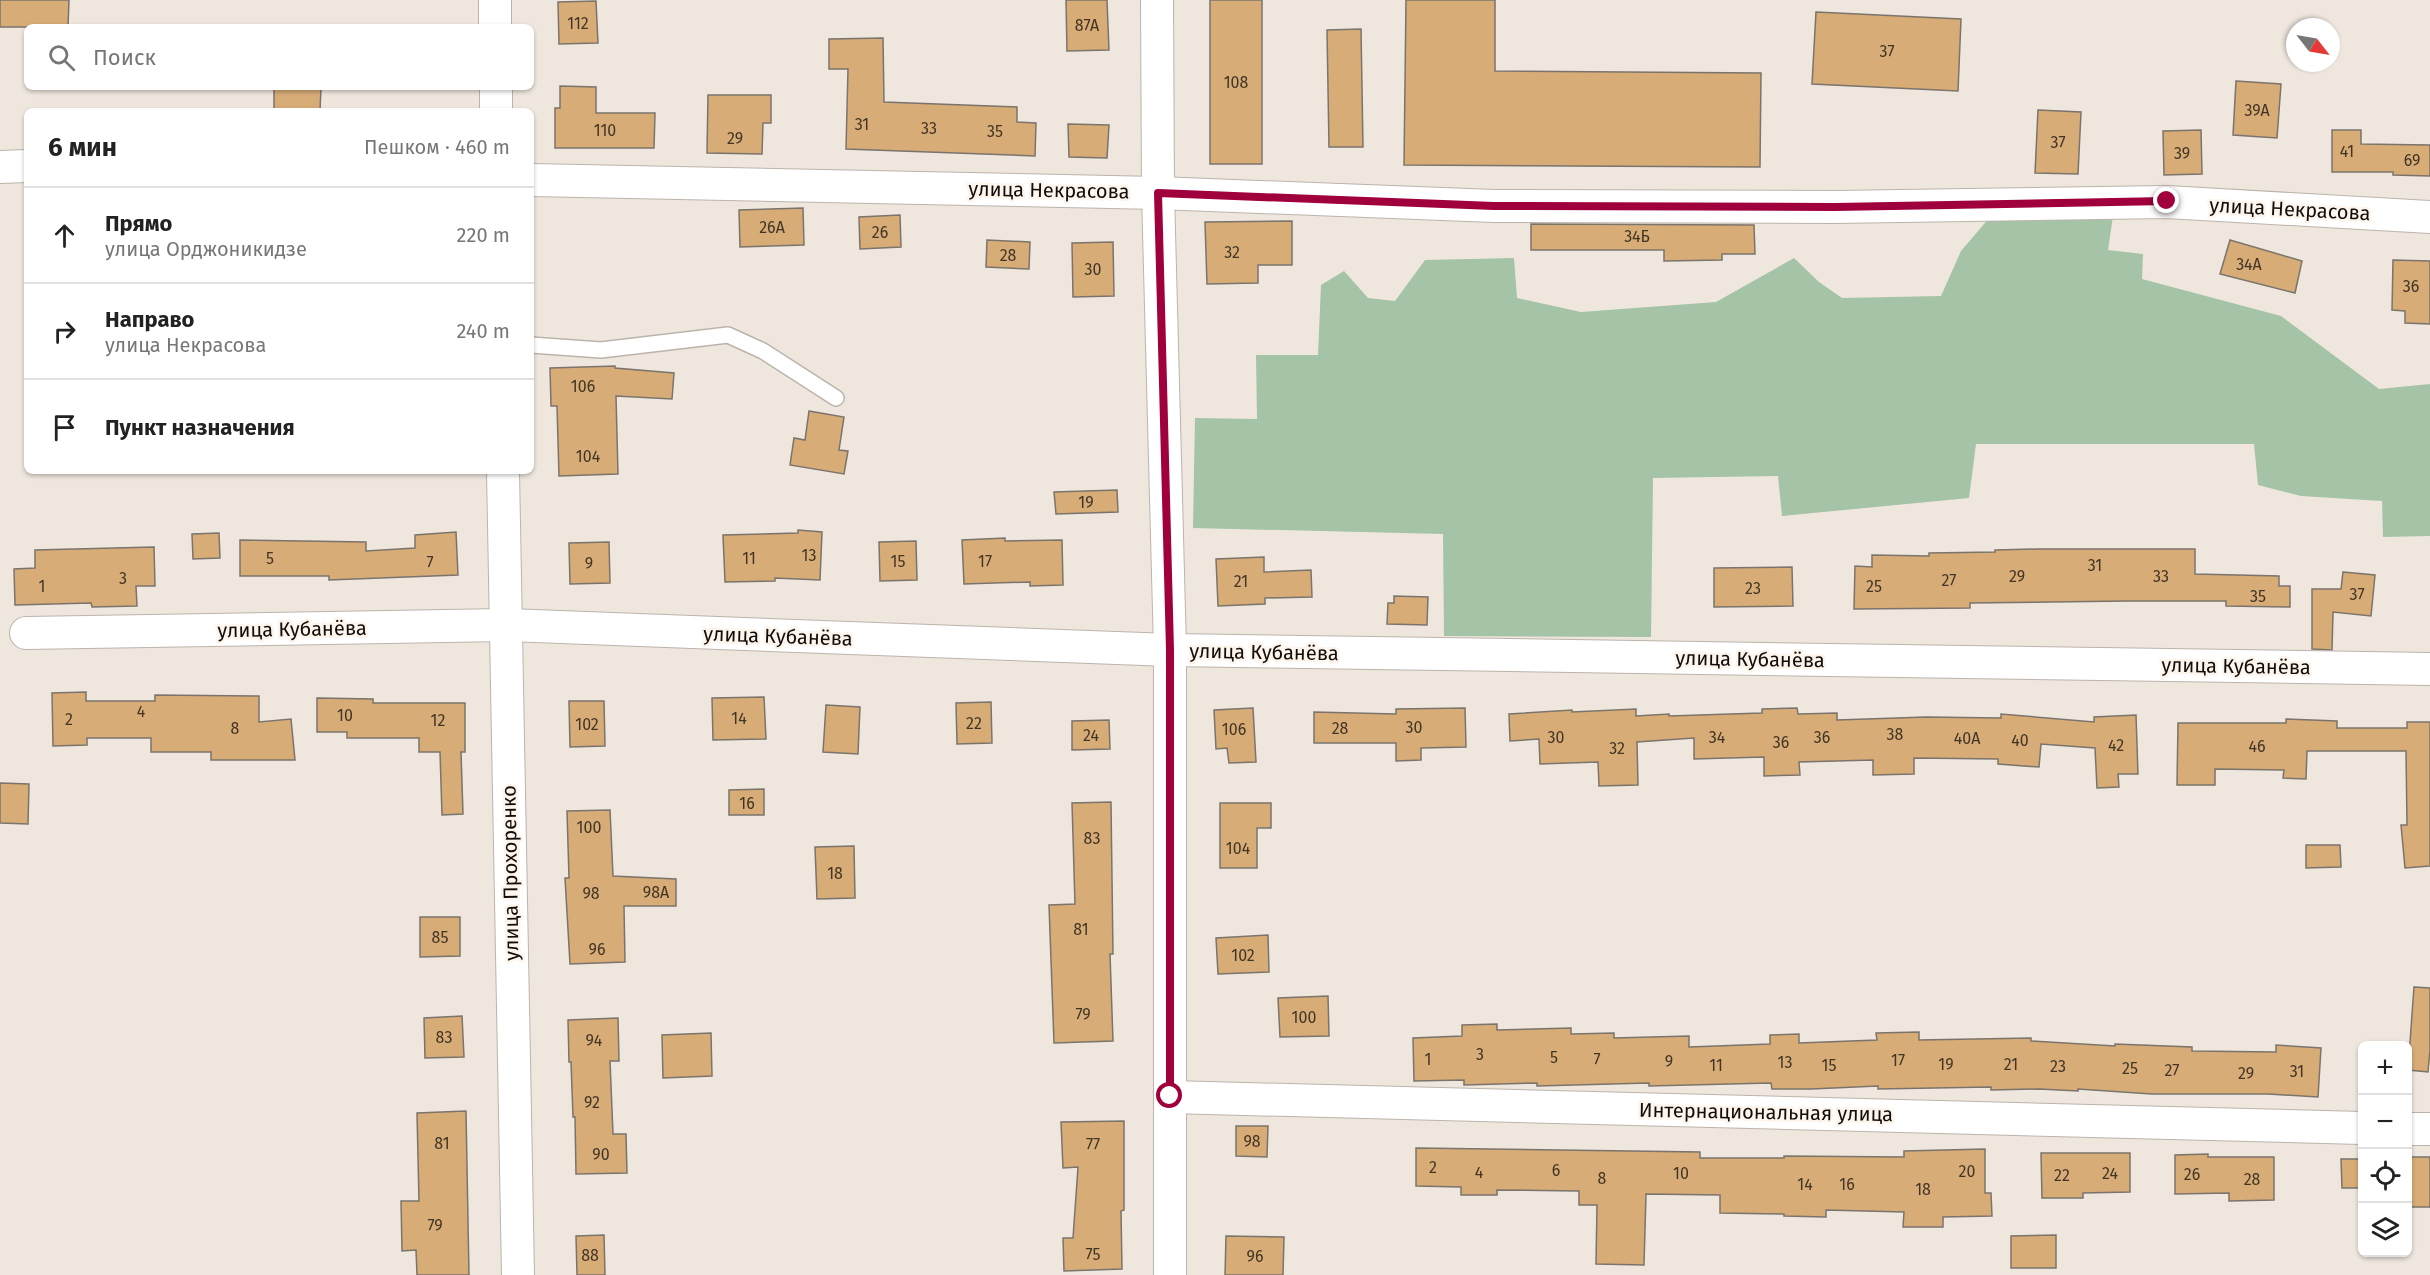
<!DOCTYPE html>
<html lang="ru">
<head>
<meta charset="utf-8">
<style>
	:root { --surface:#fff; --page:#f2f2f2; --text:#222; --muted:#767676; --line:#e0e0e0 }
	body { margin:0; font-family:"Fira Sans",sans-serif; background:var(--page); color:var(--text) }
	.controls { position:absolute; right:18px; bottom:18px; display:grid; overflow:hidden; border-radius:9px; box-shadow:0 2px 4px #0004 }
	.controls button { width:54px; height:54px; display:grid; place-items:center; padding:0; border:0; border-bottom:2px solid var(--line); background:var(--surface); color:var(--text); font:30px sans-serif }
	.compass { position:absolute; left:2286px; top:18px; width:54px; height:54px; border-radius:50%; background:var(--surface); box-shadow:0 2px 4px #0004; rotate:121deg }
	.stop { position:absolute; width:18px; height:18px; margin:-14px; border:4px solid #a0003c; border-radius:50%; background:#fff }
	.stop.end { background:#a0003c; border-color:#fff; box-shadow:0 2px 6px #0008 }
	.list { margin:0; padding:0; list-style:none }
	h2 { display:flex; justify-content:space-between; align-items:center; height:78px; margin:0; padding:0 24px; font-size:26px }
	h2 small { font-size:20px; font-weight:400; color:var(--muted) }
	.list li { display:grid; grid-template-columns:39px 1fr auto; gap:18px; align-items:center; box-sizing:border-box; height:96px; padding:0 24px; border-top:2px solid var(--line) }
	.list b { display:block; font-size:22px; white-space:nowrap }
	.list p { margin:0; font-size:20px; white-space:nowrap; color:var(--muted) }
	.list em { font-size:20px; font-style:normal; color:var(--muted) }
	.icon { flex:none; width:33px; height:33px; fill:none; stroke:currentColor; stroke-width:2; stroke-linecap:round; stroke-linejoin:round }
	.map { position:relative; flex:none; width:2430px; height:1275px; overflow:hidden }
	.search { position:absolute; background:var(--surface); box-shadow:0 2px 4px #0004; left:24px; top:24px; width:510px; height:66px; display:flex; align-items:center; gap:15px; box-sizing:border-box; padding:0 21px; border-radius:9px; color:var(--muted); font-size:22px }
	.panel { position:absolute; background:var(--surface); box-shadow:0 2px 4px #0004; left:24px; top:108px; width:510px; height:366px; border-radius:9px }
	.map>svg:first-child { display:block }
</style>
</head>
<body>
<div class="map">
<svg width="2430" height="1275" viewBox="0 0 2430 1275">
	<rect width="100%" height="100%" fill="#efe7de"/>
	<path fill="#a5c3a6" d="M2113,216L2108,250L2143,254L2142,279L2281,316L2379,389L2430,384V536L2383,537L2382,501L2301,496L2258,485L2254,444H1976L1969,498L1782,516L1778,476L1653,478L1651,637L1444,636L1443,534L1193,528L1195,418L1257,419L1256,355H1318L1321,285L1344,271L1368,298L1395,301L1425,260L1514,258L1517,298L1581,312L1716,302L1794,258L1819,282L1842,298L1941,296L1961,251L1990,217Z"/>
	<g fill="#d7ac77" stroke="#7b746c" stroke-width="1.5">
		<path d="M0,0H69L68,27H0Z"/>
		<path d="M1066,0H1107L1109,50L1067,51Z"/>
		<rect x="1210" y="0" width="52" height="164"/>
		<path d="M1406,0H1495V71L1761,73L1760,167L1404,165Z"/>
		<path d="M596,1L598,43L559,44L558,2Z"/>
		<path d="M1816,12L1961,19L1958,91L1812,84Z"/>
		<path d="M1361,29L1363,147H1329L1327,30Z"/>
		<path d="M883,38L884,102L1017,107V122L1036,123L1035,156L846,149L848,69H829V39Z"/>
		<path d="M2236,81L2281,84L2277,138L2233,135Z"/>
		<path d="M560,86L596,87V113H655L654,148H555V108H560Z"/>
		<path d="M274,87H321L320,111H274Z"/>
		<path d="M708,95H771V123H763L762,154L707,153Z"/>
		<path d="M2038,110L2081,112L2078,174L2035,173Z"/>
		<path d="M1068,124L1109,125L1107,158L1069,157Z"/>
		<path d="M2201,130L2202,174L2164,175L2163,131Z"/>
		<path d="M2332,130H2361V144L2430,145V176L2393,175V172H2332Z"/>
		<path d="M803,208L804,245L740,247L739,210Z"/>
		<path d="M900,215L901,247L860,249L859,217Z"/>
		<path d="M1292,221V265H1258V283L1207,284L1205,222Z"/>
		<path d="M1531,224L1754,225L1755,254H1722V260L1664,261V250H1531Z"/>
		<path d="M987,240L1030,242L1029,269L986,267Z"/>
		<path d="M2230,240L2302,261L2295,293L2220,274Z"/>
		<path d="M1113,242L1114,296L1073,297L1072,243Z"/>
		<path d="M2393,260L2430,261V324L2405,323V311L2392,310Z"/>
		<path d="M615,366V368L674,373L672,399L616,396L618,474L559,476L557,406H551L550,368Z"/>
		<path d="M809,411L844,417L839,450L848,451L844,474L790,465L794,438L805,440Z"/>
		<path d="M1117,490L1118,512L1056,514L1054,492Z"/>
		<path d="M798,530L822,532L820,580L775,578V581L725,582L723,535L798,533Z"/>
		<path d="M456,532L458,575L329,580V576H240V540L366,542V551L415,548V535Z"/>
		<path d="M219,533L220,558L193,559L192,534Z"/>
		<path d="M1005,538V541L1062,540L1063,585L1030,586V582L964,584L962,540Z"/>
		<path d="M916,541L917,580L880,581L879,542Z"/>
		<path d="M609,542L610,583L570,584L569,543Z"/>
		<path d="M154,547L155,586H136L137,606L92,607L91,603L15,605L14,569L35,568V550Z"/>
		<path d="M2038,549H2195V574L2279,576V586H2290V607L2226,606V601H2127L1970,603V608L1854,609L1855,566L1872,567V555L1929,556V553L1995,552V550Z"/>
		<path d="M1264,557V572L1311,570L1312,597L1265,598V604L1218,606L1216,559Z"/>
		<path d="M1792,567L1793,606L1714,607V568Z"/>
		<path d="M2343,572L2375,575L2371,616L2333,612L2332,650L2312,649V589H2341Z"/>
		<path d="M1394,596L1428,597L1427,625L1387,624L1388,603H1394Z"/>
		<path d="M86,692V701H155V695L259,696V722L291,719L295,760H211V752H151V738H87V745L53,746L52,693Z"/>
		<path d="M764,697L766,739L713,740L712,698Z"/>
		<path d="M317,698L373,699V703H465V752H461L463,814L442,815L440,752H419V738H347V732H317Z"/>
		<path d="M569,701H604L605,746L570,747Z"/>
		<path d="M991,702L992,743L957,744L956,703Z"/>
		<path d="M826,705L860,707L858,754L823,752Z"/>
		<path d="M1253,708L1256,762L1229,763L1227,748L1216,749L1214,710Z"/>
		<path d="M1465,708L1466,747L1421,748V760L1396,761V743H1314V712L1396,714V709Z"/>
		<path d="M1797,708L1798,714L1837,713V720L1926,717L2001,718V714L2094,722V717L2136,715L2138,774H2118L2119,787L2097,788L2095,748L2041,744L2039,767L1998,764V759L1914,758V774L1873,775V760L1799,762L1800,775L1764,776V757L1694,759V738L1637,742L1638,785L1599,786L1598,762L1540,764L1539,739L1510,741L1509,714L1572,710V712L1636,709V716L1669,714V716L1762,713V709Z"/>
		<path d="M2286,719L2337,721V728H2407V722H2430V866L2405,868L2401,825H2407L2406,751H2307L2306,779L2283,778L2284,770L2215,769V785H2177L2178,723H2286Z"/>
		<path d="M1109,720L1110,749L1072,750V721Z"/>
		<path d="M0,783L29,784L28,824L0,823Z"/>
		<path d="M764,789V815H729V790Z"/>
		<path d="M1111,802L1113,954H1110L1113,1041L1054,1043L1049,905L1075,904L1072,803Z"/>
		<path d="M1220,803H1271V828H1257V868H1220Z"/>
		<path d="M610,810L613,876L676,879V906H624L625,962L570,964L565,878H569L567,811Z"/>
		<path d="M2306,845H2340L2341,867L2306,868Z"/>
		<path d="M854,846L855,898L817,899L815,847Z"/>
		<path d="M420,917H460V956L420,957Z"/>
		<path d="M1268,935L1269,972L1218,974L1216,938Z"/>
		<path d="M2414,987L2430,988V1050L2428,1072L2408,1070Z"/>
		<path d="M1328,996L1329,1036L1280,1037L1278,998Z"/>
		<path d="M462,1016L464,1057L425,1058L424,1018Z"/>
		<path d="M618,1018L619,1061H610L613,1134H626L627,1173L576,1174L575,1117H573L571,1062H569L568,1020Z"/>
		<path d="M1497,1024V1030L1571,1028V1034L1614,1033V1038L1689,1036V1047L1770,1044V1035L1799,1034V1043L1877,1040L1876,1033L1919,1032V1040L2031,1038V1041L2115,1046V1044L2192,1047V1051L2276,1052V1045L2321,1048L2318,1097L2268,1094H2152L2078,1089V1091L2039,1089L1991,1090V1087L1878,1089V1086L1811,1089H1772L1771,1083L1649,1086V1083L1537,1086V1083L1464,1085V1080L1414,1081L1413,1038L1462,1036V1025Z"/>
		<path d="M711,1033L712,1076L663,1078L662,1035Z"/>
		<path d="M466,1111L469,1275H417L416,1250L402,1251L401,1201H419L417,1113Z"/>
		<path d="M1124,1121V1210L1121,1211L1122,1269L1064,1271L1063,1238H1073L1078,1167L1063,1168L1061,1122Z"/>
		<path d="M1236,1126H1268L1267,1157L1236,1156Z"/>
		<path d="M1416,1148L1700,1152V1158H1784V1156L1904,1157V1151L1985,1149V1193H1991L1992,1216L1943,1217V1227H1903L1904,1212L1826,1210V1217L1784,1216V1214L1720,1213V1195L1646,1194L1644,1265L1596,1264L1597,1205H1579V1191L1497,1190V1195H1461V1187L1416,1186Z"/>
		<path d="M2041,1153H2130V1192L2083,1193V1198H2042Z"/>
		<path d="M2208,1154V1157H2274V1200L2229,1201V1193L2175,1194V1155Z"/>
		<rect x="2408" y="1157" width="22" height="50"/>
		<path d="M2341,1159H2362V1188H2342Z"/>
		<path d="M604,1235L605,1275H577L576,1236Z"/>
		<path d="M2056,1235V1268H2011V1236Z"/>
		<path d="M1226,1236L1284,1237L1283,1275H1225Z"/>
	</g>
	<g fill="none" stroke-linecap="round" stroke-linejoin="round">
		<defs>
			<path id="lane" d="M531,345L601,350L728,335L763,351L836,398"/>
			<g id="street">
				<path d="M495,0V27"/>
				<path d="M1157,0L1158,193L1170,650V1275"/>
				<path d="M496,87V111"/>
				<path d="M0,167L27,166"/>
				<path d="M531,180L1158,193L1494,206L1835,207L2167,202L2430,217"/>
				<path d="M503,471L518,1275"/>
				<path d="M26,633L505,625L1170,650L2430,669"/>
				<path d="M1170,1097L2362,1128"/>
				<path d="M2408,1129H2430"/>
			</g>
		</defs>
		<use href="#lane" stroke="#bcb4ac" stroke-width="18"/>
		<use href="#street" stroke="#bcb4ac" stroke-width="34"/>
		<use href="#lane" stroke="#fff" stroke-width="15"/>
		<use href="#street" stroke="#fff" stroke-width="32"/>
	</g>
	<g fill="none" stroke-linecap="round" stroke-linejoin="round">
		<path stroke="#a0003c" stroke-width="8" d="M1170,1096V650L1158,193L1494,206L1835,207L2167,201"/>
	</g>
	<g text-anchor="middle" dominant-baseline="central" stroke-width="5" stroke-linejoin="round" paint-order="stroke">
		<g font-size="16" fill="#423525">
			<text x="578" y="23">112</text>
			<text x="1087" y="25">87А</text>
			<text x="1887" y="51">37</text>
			<text x="1236" y="82">108</text>
			<text x="2257" y="110">39А</text>
			<text x="862" y="124">31</text>
			<text x="929" y="128">33</text>
			<text x="605" y="130">110</text>
			<text x="995" y="131">35</text>
			<text x="735" y="138">29</text>
			<text x="2058" y="142">37</text>
			<text x="2347" y="151">41</text>
			<text x="2182" y="153">39</text>
			<text x="2412" y="160">69</text>
			<text x="772" y="227">26А</text>
			<text x="880" y="232">26</text>
			<text x="1637" y="236">34Б</text>
			<text x="1232" y="252">32</text>
			<text x="1008" y="255">28</text>
			<text x="2249" y="264">34А</text>
			<text x="1093" y="269">30</text>
			<text x="2411" y="286">36</text>
			<text x="583" y="386">106</text>
			<text x="588" y="456">104</text>
			<text x="1086" y="502">19</text>
			<text x="809" y="555">13</text>
			<text x="270" y="558">5</text>
			<text x="749" y="558">11</text>
			<text x="898" y="561">15</text>
			<text x="985" y="561">17</text>
			<text x="430" y="562">7</text>
			<text x="589" y="563">9</text>
			<text x="2095" y="565">31</text>
			<text x="2017" y="576">29</text>
			<text x="2161" y="576">33</text>
			<text x="123" y="578">3</text>
			<text x="1949" y="580">27</text>
			<text x="1241" y="581">21</text>
			<text x="42" y="586">1</text>
			<text x="1874" y="586">25</text>
			<text x="1753" y="588">23</text>
			<text x="2357" y="594">37</text>
			<text x="2258" y="596">35</text>
			<text x="141" y="711">4</text>
			<text x="345" y="715">10</text>
			<text x="739" y="718">14</text>
			<text x="69" y="719">2</text>
			<text x="438" y="720">12</text>
			<text x="974" y="723">22</text>
			<text x="587" y="724">102</text>
			<text x="1414" y="727">30</text>
			<text x="235" y="728">8</text>
			<text x="1340" y="728">28</text>
			<text x="1234" y="729">106</text>
			<text x="1895" y="734">38</text>
			<text x="1091" y="735">24</text>
			<text x="1556" y="737">30</text>
			<text x="1717" y="737">34</text>
			<text x="1822" y="737">36</text>
			<text x="1967" y="738">40А</text>
			<text x="2020" y="740">40</text>
			<text x="1781" y="742">36</text>
			<text x="2116" y="745">42</text>
			<text x="2257" y="746">46</text>
			<text x="1617" y="748">32</text>
			<text x="747" y="803">16</text>
			<text x="589" y="827">100</text>
			<text x="1092" y="838">83</text>
			<text x="1238" y="848">104</text>
			<text x="835" y="873">18</text>
			<text x="656" y="892">98А</text>
			<text x="591" y="893">98</text>
			<text x="1081" y="929">81</text>
			<text x="440" y="937">85</text>
			<text x="597" y="949">96</text>
			<text x="1243" y="955">102</text>
			<text x="1083" y="1014">79</text>
			<text x="1304" y="1017">100</text>
			<text x="444" y="1037">83</text>
			<text x="594" y="1040">94</text>
			<text x="1480" y="1054">3</text>
			<text x="1554" y="1057">5</text>
			<text x="1428" y="1059">1</text>
			<text x="1597" y="1059">7</text>
			<text x="1898" y="1060">17</text>
			<text x="1669" y="1061">9</text>
			<text x="1785" y="1062">13</text>
			<text x="1946" y="1064">19</text>
			<text x="2011" y="1064">21</text>
			<text x="1716" y="1065">11</text>
			<text x="1829" y="1065">15</text>
			<text x="2058" y="1066">23</text>
			<text x="2130" y="1068">25</text>
			<text x="2172" y="1070">27</text>
			<text x="2297" y="1071">31</text>
			<text x="2246" y="1073">29</text>
			<text x="592" y="1102">92</text>
			<text x="1252" y="1141">98</text>
			<text x="442" y="1143">81</text>
			<text x="1093" y="1144">77</text>
			<text x="601" y="1154">90</text>
			<text x="1433" y="1167">2</text>
			<text x="1556" y="1170">6</text>
			<text x="1967" y="1171">20</text>
			<text x="1479" y="1172">4</text>
			<text x="1681" y="1173">10</text>
			<text x="2110" y="1173">24</text>
			<text x="2192" y="1174">26</text>
			<text x="2062" y="1175">22</text>
			<text x="1602" y="1178">8</text>
			<text x="2252" y="1179">28</text>
			<text x="1805" y="1184">14</text>
			<text x="1847" y="1184">16</text>
			<text x="1923" y="1189">18</text>
			<text x="435" y="1225">79</text>
			<text x="1093" y="1254">75</text>
			<text x="590" y="1255">88</text>
			<text x="1255" y="1256">96</text>
		</g>
		<g font-size="20" fill="#100d0a" stroke="#fdf4eb">
			<text transform="translate(1049 190) rotate(1)">улица Некрасова</text>
			<text transform="translate(2290 209) rotate(3)">улица Некрасова</text>
			<text transform="translate(292 629) rotate(-1)">улица Кубанёва</text>
			<text transform="translate(778 636) rotate(2)">улица Кубанёва</text>
			<text transform="translate(1264 652) rotate(1)">улица Кубанёва</text>
			<text transform="translate(1750 659) rotate(1)">улица Кубанёва</text>
			<text transform="translate(2236 666) rotate(1)">улица Кубанёва</text>
			<text transform="translate(510 873) rotate(-91)">улица Прохоренко</text>
			<text transform="translate(1766 1112) rotate(1)">Интернациональная улица</text>
		</g>
	</g>
</svg>
<div class="controls">
<button>+</button>
<button>−</button>
<button><svg class="icon" aria-label="locate" viewBox="0 0 24 24"><circle cx="12" cy="12" r="6"/><path d="M12 2v4M12 18v4M2 12h4M18 12h4"/></svg></button>
<button><svg class="icon" aria-label="layers" viewBox="0 0 24 24"><path d="M12 4l9 5-9 5-9-5zM3 14l9 5 9-5"/></svg></button>
</div>
<svg class="compass" viewBox="-18 -18 36 36"><path d="M0-13l5 13h-10z" fill="#e53935"/><path d="M0 13l5-13h-10z" fill="#767676"/></svg>
<div class="stop" style="left:1170px;top:1096px"></div>
<div class="stop end" style="left:2167px;top:201px"></div>
<div class="search"><svg class="icon" aria-label="search" viewBox="0 0 24 24"><circle cx="10" cy="10" r="6"/><path d="M15 15l6 6"/></svg>Поиск</div>
<section class="panel">
<h2>6 мин<small>Пешком · 460 m</small></h2>
<ul class="list">
<li><svg class="icon" aria-label="ahead" viewBox="0 0 24 24"><path d="M12 20V5M6 11l6-6 6 6"/></svg><div><b>Прямо</b><p>улица Орджоникидзе</p></div><em>220 m</em></li>
<li><svg class="icon" aria-label="right" viewBox="0 0 24 24"><path d="M7 20v-9h11M14 6l5 5-5 5"/></svg><div><b>Направо</b><p>улица Некрасова</p></div><em>240 m</em></li>
<li><svg class="icon" aria-label="arrive" viewBox="0 0 24 24"><path d="M6 21V4h12l-3 4 3 4H6"/></svg><div><b>Пункт назначения</b></div></li>
</ul>
</section>
</div>
</body>
</html>
